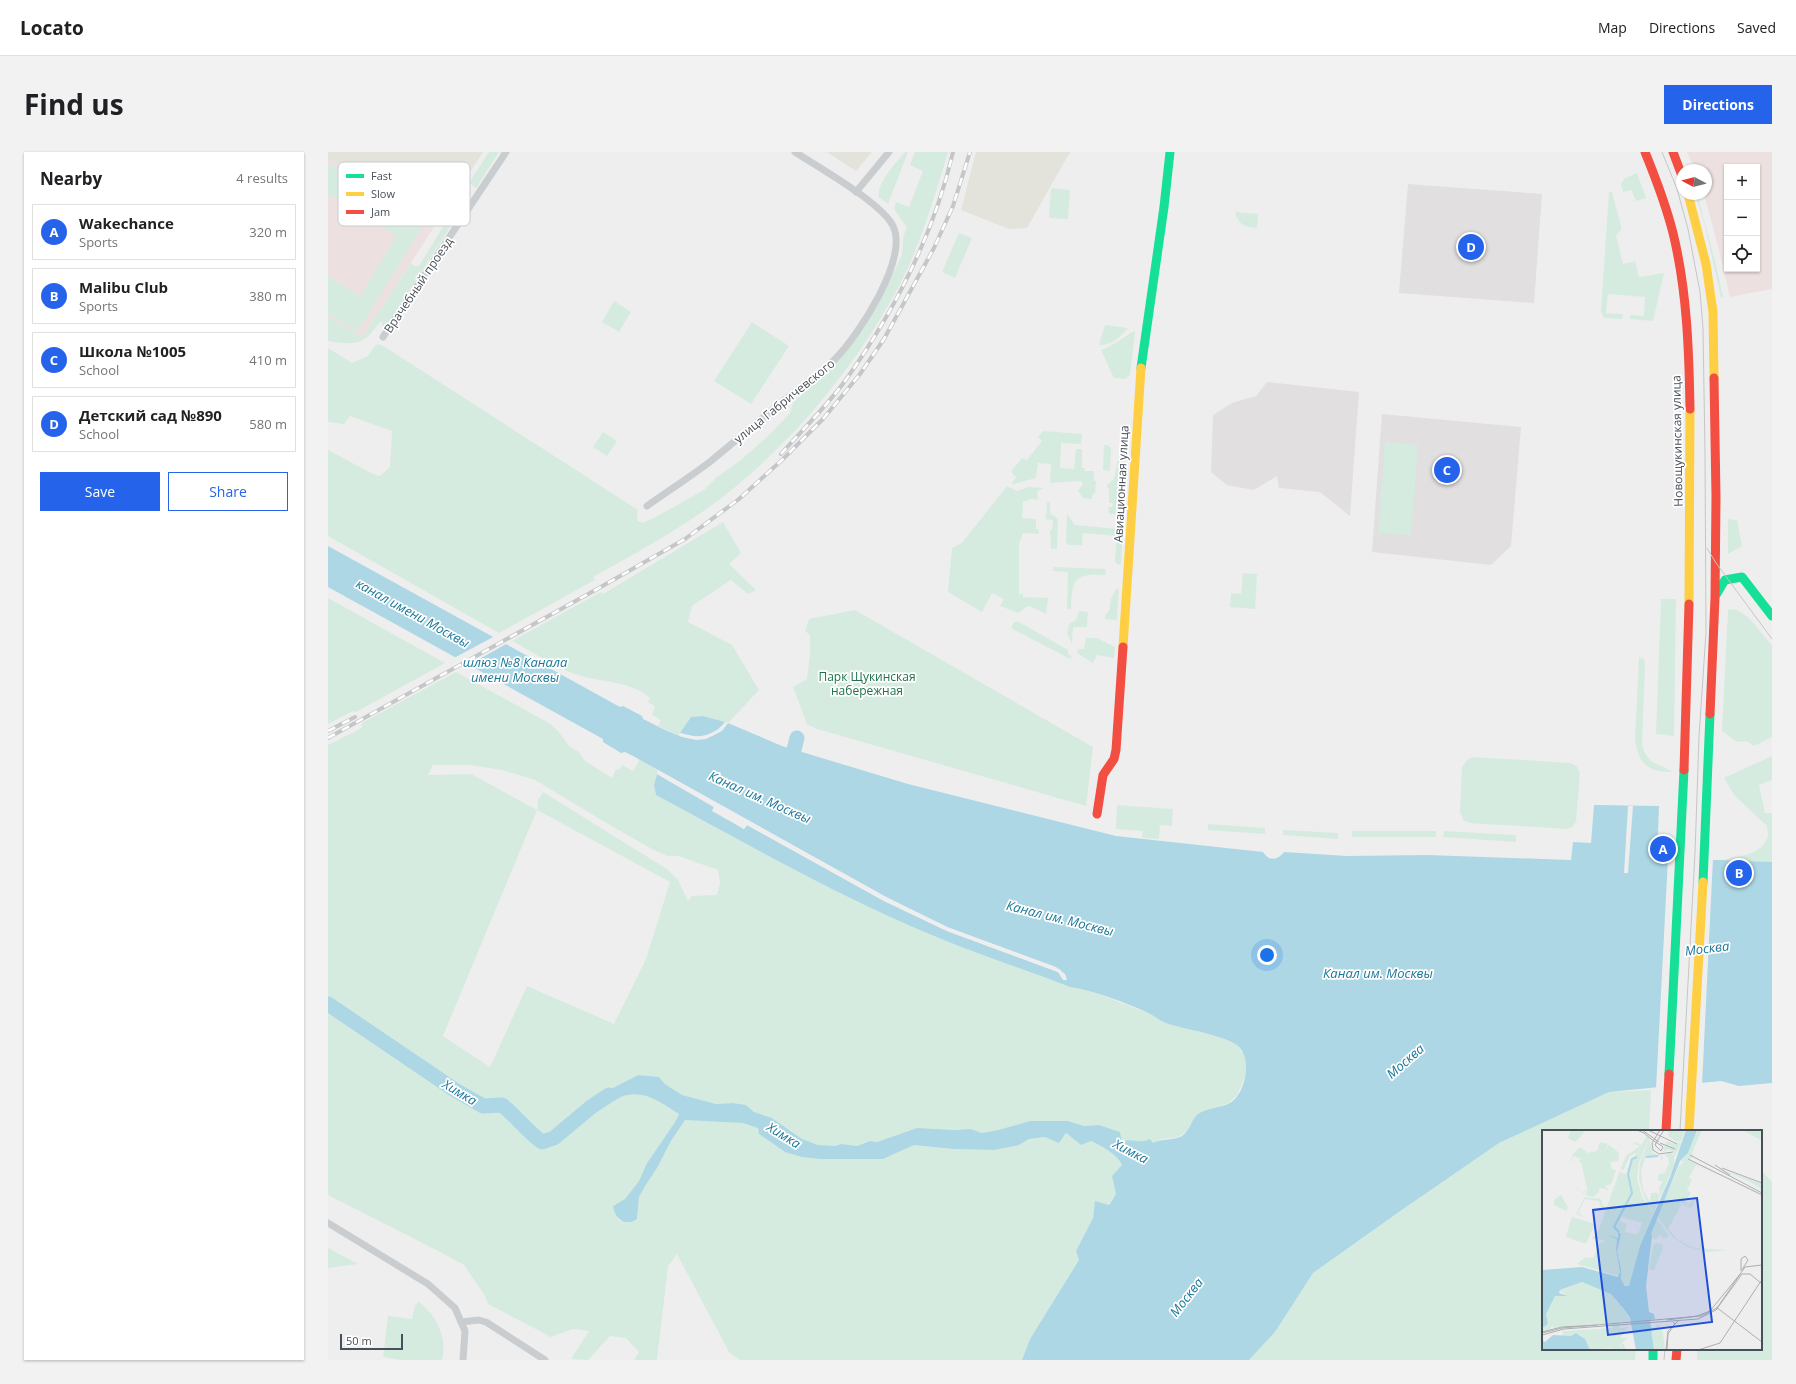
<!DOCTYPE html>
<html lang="en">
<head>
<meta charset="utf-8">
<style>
	:root { --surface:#fff; --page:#f2f2f2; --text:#202124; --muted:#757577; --line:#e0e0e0; --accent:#2563eb }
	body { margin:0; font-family:"Open Sans",sans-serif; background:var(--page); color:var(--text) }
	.controls { position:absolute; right:12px; top:12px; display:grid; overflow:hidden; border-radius:0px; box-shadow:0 1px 3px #0004 }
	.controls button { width:36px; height:36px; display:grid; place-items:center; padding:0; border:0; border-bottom:1px solid var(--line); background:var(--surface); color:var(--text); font:20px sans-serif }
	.compass { position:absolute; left:1348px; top:12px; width:36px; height:36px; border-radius:50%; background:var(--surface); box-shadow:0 1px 3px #0004; rotate:277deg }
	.scale { position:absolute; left:12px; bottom:10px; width:63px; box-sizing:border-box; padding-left:4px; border:2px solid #474f58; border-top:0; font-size:11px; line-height:14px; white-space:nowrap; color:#474f58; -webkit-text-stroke:3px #fff; paint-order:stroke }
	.you { position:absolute; left:939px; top:803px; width:14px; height:14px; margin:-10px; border:3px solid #fff; border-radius:50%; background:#1a73e8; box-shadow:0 0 0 6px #1a73e833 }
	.badge { display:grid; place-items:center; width:26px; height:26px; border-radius:50%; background:var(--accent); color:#fff; font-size:13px; font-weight:700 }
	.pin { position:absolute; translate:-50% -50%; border:2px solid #fff; box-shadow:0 1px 4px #0006 }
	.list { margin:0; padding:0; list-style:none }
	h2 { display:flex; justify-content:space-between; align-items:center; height:52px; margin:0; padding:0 16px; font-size:17px }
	h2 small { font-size:13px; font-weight:400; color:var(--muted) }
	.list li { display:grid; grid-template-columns:26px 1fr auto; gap:12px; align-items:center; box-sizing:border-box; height:56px; margin:0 8px 8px; padding:0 8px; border:1px solid var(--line); border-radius:0px }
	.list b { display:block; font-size:15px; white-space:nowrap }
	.list p { margin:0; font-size:13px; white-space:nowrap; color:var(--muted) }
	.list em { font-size:13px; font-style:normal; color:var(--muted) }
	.actions { display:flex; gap:8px; padding:12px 16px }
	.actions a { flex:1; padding:9px 0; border:1px solid var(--accent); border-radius:0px; text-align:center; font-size:14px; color:var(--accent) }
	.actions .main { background:var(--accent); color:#fff }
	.icon { flex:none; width:22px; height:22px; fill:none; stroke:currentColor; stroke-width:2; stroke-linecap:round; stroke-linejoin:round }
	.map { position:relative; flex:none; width:1444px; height:1208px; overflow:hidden; border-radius:0px }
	header { display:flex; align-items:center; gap:24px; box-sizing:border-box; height:56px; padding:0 20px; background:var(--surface); border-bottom:1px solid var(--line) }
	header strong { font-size:19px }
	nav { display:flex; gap:22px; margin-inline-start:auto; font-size:14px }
	.intro { display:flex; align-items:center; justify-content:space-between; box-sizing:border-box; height:96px; padding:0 24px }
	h1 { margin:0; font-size:28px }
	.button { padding:10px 18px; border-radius:0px; background:var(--accent); color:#fff; font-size:14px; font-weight:700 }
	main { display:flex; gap:24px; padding:0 24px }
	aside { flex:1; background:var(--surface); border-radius:0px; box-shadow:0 1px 3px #0004 }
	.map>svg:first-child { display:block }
</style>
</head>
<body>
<header>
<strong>Locato</strong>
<nav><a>Map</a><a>Directions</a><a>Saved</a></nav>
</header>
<div class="intro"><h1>Find us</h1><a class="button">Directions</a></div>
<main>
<aside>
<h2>Nearby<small>4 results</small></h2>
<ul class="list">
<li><span class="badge">A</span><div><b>Wakechance</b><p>Sports</p></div><em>320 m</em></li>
<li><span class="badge">B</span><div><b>Malibu Club</b><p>Sports</p></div><em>380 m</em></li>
<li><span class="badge">C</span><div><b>Школа №1005</b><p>School</p></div><em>410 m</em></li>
<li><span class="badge">D</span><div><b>Детский сад №890</b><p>School</p></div><em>580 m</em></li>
</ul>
<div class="actions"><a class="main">Save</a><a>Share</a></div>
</aside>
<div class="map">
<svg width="1444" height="1208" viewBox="0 0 1444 1208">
	<rect width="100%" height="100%" fill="#efeeee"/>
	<g fill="#e3e2db">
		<path d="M0,0H155L108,72L0,6Z"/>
		<path d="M499,0H544L528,19Z"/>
		<path d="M648,0H742L699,76L681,77L633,58Z"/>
	</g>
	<g fill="#e1dfdf">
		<path d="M1080,32L1214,42L1206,151L1071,141Z"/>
		<path d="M939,230L1031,240L1022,364L992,340L951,336L949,324L926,338L899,333L883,320L885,263L904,251L928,244Z"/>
		<path d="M1054,262L1193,275L1183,394L1163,413L1044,400Z"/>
	</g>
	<g fill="#ece1e0" fill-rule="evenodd">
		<path d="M1359,0H1444V137L1402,145L1390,94L1376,42H1378V18H1367ZM1399,15H1429V117H1399Z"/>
		<path d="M0,6L108,72L34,186L0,164Z"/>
	</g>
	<g fill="#d5ebdf" fill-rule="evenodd">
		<path d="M161,0H171L148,36L141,31Z"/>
		<path d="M577,0H580L560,52L551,45C548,32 568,11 577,0Z"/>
		<path d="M587,0H620C609,37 598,73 583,109C542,200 459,301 377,358C341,383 303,404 265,425L267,428L171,481L0,384V298L45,322L52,324L62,315L64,279L22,264L16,272L0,270V196L24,211L40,204L45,196L50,192L57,195L310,358L309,368L314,371L326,366L376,338L389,325L413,308L441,283L462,261L465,251L537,172L548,156L573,105C577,92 572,89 579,76L566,57L568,50L581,55L595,19L582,13Z"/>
		<path d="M0,11L97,71L29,180L0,161V124L32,144L69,84L0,42Z"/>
		<path d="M1309,21L1318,46L1308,49L1303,38L1295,40L1293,32L1297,26Z"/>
		<path d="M723,36L742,38L740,67L721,66Z"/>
		<path d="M1281,40H1284L1293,74V78L1288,83L1295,112L1307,109L1311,125L1336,121L1325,169L1302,167V163L1316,164L1317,145L1280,142L1278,161L1295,162L1294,167L1276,166L1273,159Z"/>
		<path d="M1367,42H1369L1387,109L1395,145H1393L1376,70Z"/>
		<path d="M133,45L139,49L58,174L55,175L53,169C48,174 43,182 38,186C27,194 12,191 0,189V164L34,186L83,111L86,114H91Z"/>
		<path d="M907,60L930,62L929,76C917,75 910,73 907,60Z"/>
		<path d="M631,81L644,86L627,126L614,120Z"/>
		<path d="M286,149L303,160L291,180L274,170Z"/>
		<path d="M424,170L461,194L423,252L386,229Z"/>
		<path d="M777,173L800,176C792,185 785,193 771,193Z"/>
		<path d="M806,179L807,180L802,223L797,227L786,226L773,198C786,194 794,186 806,179Z"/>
		<path d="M715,279L754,282L753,292L733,291L732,316L746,317L748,297H754V316H757V319H766V329H768L767,342H765L764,347L755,346L750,339L755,332L753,329L722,331L723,312L710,311L708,326L683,333L688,325L684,321V318L694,306L699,308L714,289L710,285Z"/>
		<path d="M275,280L289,289L279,304L265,295Z"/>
		<path d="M1057,290L1090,293L1083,383L1050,381Z"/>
		<path d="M776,293H779L783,296L782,319L775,318Z"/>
		<path d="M790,307L798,313L796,363L781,362L780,355H784L785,351H781V337L779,336V333L786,327Z"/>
		<path d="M679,334L689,339L700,335L715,336L709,339L710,348L701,347L700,349H695L694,366L708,367V377L711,378V382L695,381L691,392V442H695V445L720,446L718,462L704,455L699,454L691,461L672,454L676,447L664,441L654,460L620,440L624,396L634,391Z"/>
		<path d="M719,350H722V361L730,367L729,397H723L722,378H724L725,368L718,367Z"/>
		<path d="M739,362L747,373L789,377L791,375H795L793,413L788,412L787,408L789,384L755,381L754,393H741L738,390Z"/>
		<path d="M1400,367L1409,368L1414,394L1400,402Z"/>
		<path d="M395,370L413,401L401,412L428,438L420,442L403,428L364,454L360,470L404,493L431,538L400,571L375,564L363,565L351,584L330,574L333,568L324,563L327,554L320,550L322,546C301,528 273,531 247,522C225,514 205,500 184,489L273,440L275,442Z"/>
		<path d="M726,415L778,417L777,423C746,421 744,427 743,457H739L740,420L725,419Z"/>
		<path d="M915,421L929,422L927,457L902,455L903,441L913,442Z"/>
		<path d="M788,437H791L789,468L777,467L778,462L781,459L783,447Z"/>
		<path d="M0,446L117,511L28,560L25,559L0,572Z"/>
		<path d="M1333,447H1348L1346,584L1328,582Z"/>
		<path d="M1406,457C1423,463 1432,481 1444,493V585L1426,594L1418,589L1409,590L1394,579L1400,458Z"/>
		<path d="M527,458L765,595L758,654L489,577L479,572L465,535L479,527L482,502V483L477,479L481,467Z"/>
		<path d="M751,459L760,460L759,475H745L744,492L739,481L742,471L748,468Z"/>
		<path d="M686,470H691L740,498V502L744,504L742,507L683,476Z"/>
		<path d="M758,486H769L787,495L786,506L769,503L765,511L749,501L750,497H756Z"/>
		<path d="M1311,505L1316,507L1317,511L1314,592C1320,615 1329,609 1344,620C1319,620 1311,612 1307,588Z"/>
		<path d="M128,520L221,571L230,579L242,595L251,600L257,609L284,626L288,617L291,618L294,613L305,619L312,607L330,618L326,632L328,643C410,687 492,734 578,772C631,796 687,814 742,835L756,837L781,846L822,862L833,869L896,887L909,893L917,904L919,911L917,925L909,943L901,951L870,962L860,979L850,985L834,987L825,991L794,990L792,980L771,973L756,974L740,969H702L670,978L654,981L637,978L589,976L549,990L542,989L529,994L513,992L507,994L490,993L474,987L444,966L426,960L418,953L405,951L388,952L354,943L337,932L331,925L310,923L283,937L264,954L268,958C278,956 284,949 293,945C314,936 334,951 351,961L347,970L319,1011L311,1029L297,1047L285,1054L291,1068L300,1071L309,1067L311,1045L319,1031L329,1016L343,989L357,968L415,970L430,976L431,982L448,994L482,1006L491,1007H555L586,993L625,997L667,998L691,993L701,987L717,985L731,990L738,981L753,993L763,989C774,994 790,1003 794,1013L784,1024L788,1042L780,1053L767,1049L765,1066L748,1099L751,1108L702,1187L694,1208H412L401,1200L349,1102L340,1114L329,1208H306L311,1200L298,1186L282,1184L260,1208L243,1207L261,1179L245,1177L223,1185L160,1152L157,1144L136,1113L116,1102L0,1043V593L34,576V571ZM105,613H142L174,618L207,628L280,672L324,697L339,704H351L359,707L390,718L392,731L389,743L364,744L360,749L350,728L339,717L215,640L210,648L209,658L143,622L100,623ZM209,658L342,730L318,807L286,872L199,834L162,915L115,884Z"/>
		<path d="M1444,604V628L1431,633L1437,661H1444V710L1394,708C1408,705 1433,703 1439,687C1441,683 1439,677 1439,674L1406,643L1396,626Z"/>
		<path d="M1145,605L1243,611L1249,615L1252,621L1248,670L1244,675L1239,677L1141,671L1136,669L1132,660L1134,615L1139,608Z"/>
		<path d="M789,653L845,657L844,674L832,673L831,687L814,686L815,679L788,677Z"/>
		<path d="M880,672L937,676V682L880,678Z"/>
		<path d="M955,678L1010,681V687L955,683Z"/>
		<rect x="1024" y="679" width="84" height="6"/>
		<path d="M1116,679L1188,683V690L1115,685Z"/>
		<path d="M1323,938L1321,979H1215V1197H1308L1307,1208H921L947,1180L985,1121L1068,1062L1171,991L1281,940Z"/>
		<path d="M1433,1018L1444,1030V1208H1369V1197H1433Z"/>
		<path d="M0,1096L30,1112L0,1116Z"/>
		<path d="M91,1150C108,1163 120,1186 114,1208H73L55,1205L60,1164L84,1167L87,1153Z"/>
	</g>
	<g fill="#add7e5">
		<path d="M0,394L292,555L295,554L314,564L315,567C344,581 375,602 400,571L454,594L580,632L788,684L935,700C941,710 950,708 956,700L1019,704L1099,703L1243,708L1245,690L1263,691L1266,653L1331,654L1329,708H1394L1444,710V931L1411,934L1393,929L1281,940L1171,991L1068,1062L985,1121L947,1180L921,1208H694L702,1187L751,1108L748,1099L765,1066L767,1049L781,1053L788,1042L784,1024L794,1013C790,1003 774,994 763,989L753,993L738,981L731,991L717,985L701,987L691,993L667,998L625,997L586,993L555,1007H491L474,1005L457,1000L431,982L430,976L415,971L357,968L343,989L329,1016L319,1031L311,1045L309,1067C297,1075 287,1067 285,1054L297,1047L311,1029L319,1011L347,970L351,962C334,951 314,936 293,945C284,949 278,956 268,958L263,955L283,937L310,923L331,925L337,932L354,943L388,952L405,951L418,953L426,960L444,966L474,987L490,993L507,994L513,992L529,994L542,989L549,990L589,976L629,978L642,977L654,981L670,978L702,969H740L756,974L771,973L792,980L794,990C804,985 810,993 822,987L825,991C834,986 845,989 854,984C863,978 863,967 870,962C879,956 892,956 902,951C917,942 925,907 910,894C899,884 855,877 838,871C832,869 828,865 822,862C802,852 764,838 742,835C687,814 631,796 578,772C492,734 410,687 328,643L326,633L329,622L386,655L385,658L416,677L419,673L556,749L619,779L730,820L733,823V818L619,775L558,745L305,604L297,600L293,601L275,590V587L0,435Z"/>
		<path d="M375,564L397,570C385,585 370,587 352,581L363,565Z"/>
	</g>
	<g fill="#efeeee" fill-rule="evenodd">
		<path d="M167,484L180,491L139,514L126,506Z"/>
		<path d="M397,570L400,571L394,579L378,587L368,588L351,584L352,581L368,585L377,584L392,577Z"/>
		<path d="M330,618L558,745L619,775L728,815L737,822L739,828H735L730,820L619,779L556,749L419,673L416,677L384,659L386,655L329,622ZM334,623L419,671L415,674L387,658V653Z"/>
		<path d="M1300,654H1305L1300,721H1296Z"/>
		<path d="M1340,706H1385L1374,933L1328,937Z"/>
		<rect x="1403" y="716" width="16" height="11"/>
	</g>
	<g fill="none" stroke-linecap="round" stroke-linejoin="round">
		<g stroke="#add7e5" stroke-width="15">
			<path d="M461,618L469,586"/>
			<path d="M0,852L127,938L155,954L174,953C188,964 199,979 214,990L226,986L263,955L281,943"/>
		</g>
		<g stroke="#cacdcf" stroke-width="7">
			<path d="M528,40L561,0"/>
			<path d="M55,185L178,0"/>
			<path d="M319,354C340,339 362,325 383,309C407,289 431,269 455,249C472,236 492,223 507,207C530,184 581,107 565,74C554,51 490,15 467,0"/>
			<path d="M0,1071L100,1132L127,1156L137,1179L135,1208"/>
			<path d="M133,1170L151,1168L158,1170L217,1208"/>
		</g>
		<g stroke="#16e098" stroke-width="9">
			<path d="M813,216L836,55L842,0"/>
			<path d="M1388,443L1397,428L1414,425L1444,464"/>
			<path d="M1375,730L1382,562"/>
			<path d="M1341,922L1356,618"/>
			<path d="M1325,1197V1208"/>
		</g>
		<g stroke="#ffcf43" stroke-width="9">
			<path d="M1360,42L1378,112L1385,160L1386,226"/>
			<path d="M1361,452L1362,257"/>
			<path d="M795,495L813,216"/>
			<path d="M1361,979L1375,730"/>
		</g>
		<g stroke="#f24e42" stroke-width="9">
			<path d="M1317,0C1328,27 1338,53 1345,81C1359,138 1361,198 1362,257"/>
			<path d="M1345,0L1354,24"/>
			<path d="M1382,562L1387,446L1388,345L1386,226"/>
			<path d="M1356,618L1361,452"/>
			<path d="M769,662L775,623L786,607L788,598L795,495"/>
			<path d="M1338,979L1341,922"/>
			<path d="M1348,1208L1349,1197"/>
		</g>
		<g stroke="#c4c6c8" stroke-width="1">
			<path d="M1334,0L1349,37L1360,77L1372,140L1375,176L1377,301L1378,480L1371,585L1367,701L1352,979"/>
			<path d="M1379,396L1388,411L1444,487"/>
			<path d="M1336,1208L1337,1197"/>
		</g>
		<defs>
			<g id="rail">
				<path d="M453,302C474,278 498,255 517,229C566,160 606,82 625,0"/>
				<path d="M0,579L27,565"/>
				<path d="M0,586L271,436L357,387L411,347L454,308L495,267L532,222L556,187L606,96L625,54L642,0"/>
			</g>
		</defs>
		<use href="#rail" stroke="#c4c6c8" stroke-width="4"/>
		<use href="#rail" stroke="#fff" stroke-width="2.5" stroke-dasharray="8" stroke-linecap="butt"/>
	</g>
	<g text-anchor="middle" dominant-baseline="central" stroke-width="3.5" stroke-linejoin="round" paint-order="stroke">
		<g font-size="12" fill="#474f58" stroke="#fff">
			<text transform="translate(90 133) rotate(-56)">Врачебный проезд</text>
			<text transform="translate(456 249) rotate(-39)">улица Габричевского</text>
			<text transform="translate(1349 289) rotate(-91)">Новощукинская улица</text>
			<text transform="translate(793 332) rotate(-87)">Авиационная улица</text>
		</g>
		<g font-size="12" fill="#20714d" stroke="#fff">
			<text x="539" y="524">Парк Щукинская<tspan x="539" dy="14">набережная</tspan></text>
		</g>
		<g font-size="13" font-style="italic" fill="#1b7797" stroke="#fff">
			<text transform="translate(85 461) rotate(29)">канал имени Москвы</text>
			<text x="187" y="510">шлюз №8 Канала<tspan x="187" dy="15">имени Москвы</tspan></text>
			<text transform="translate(432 645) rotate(24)">Канал им. Москвы</text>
			<text transform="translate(732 766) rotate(14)">Канал им. Москвы</text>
			<text transform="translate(1379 796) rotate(-7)">Москва</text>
			<text x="1050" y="821">Канал им. Москвы</text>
			<text transform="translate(1077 909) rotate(-41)">Москва</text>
			<text transform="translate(132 940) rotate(31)">Химка</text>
			<text transform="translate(456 983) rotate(32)">Химка</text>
			<text transform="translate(803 999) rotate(28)">Химка</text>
			<text transform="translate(858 1145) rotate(-52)">Москва</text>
		</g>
	</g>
	<g transform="translate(1214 978)">
		<rect width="220" height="220" fill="#efeeee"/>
		<path d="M29,0H40L42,3L33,12L26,8ZM127,0H143L139,11L135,12L126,6ZM155,0H160L150,23L151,27L146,30L188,50L154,35L147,47L150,50L145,60L149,63L143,72L148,74L152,66L154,67L150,77L139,72L153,80L141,75L139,72L138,70L139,75L126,99L135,109L149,117L160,119L157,115L165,119L185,120L166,122L146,117L131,107L115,87L137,36L142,32L139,31L146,23ZM200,0H220V11L215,8ZM105,6L107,8L97,32L95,49L100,67L112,84L95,126L88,155L85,156L78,149L79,138L75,120L79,105L76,101L74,120L78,142L77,146L35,134L42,128L52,127L56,115L64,110L50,109L51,106H56L54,101L56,102L78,40L79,43L87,44L90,48L85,39ZM80,87L100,93L96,105L83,102L85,94L78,91ZM107,9L111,22L109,24L111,23L121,27L120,30L118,26L103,28L99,41L101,60L108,72L109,63H114L111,61L118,65L112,83L102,67L97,49L98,33ZM125,11L135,15L136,12L139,13L132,27V35L119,66L117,63L119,62L121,60L117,62V58L121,51H116V45L120,43L124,34L120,44L123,43L127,33L126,27L123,26L128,22L131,25L132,22L127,19L121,22ZM58,12L66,14L62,22L67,15L76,22L77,27L76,31L68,32L70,40H74L69,54L63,56L67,60L57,58V62L51,67L44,65L46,56L42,64L35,59L37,56L36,59L41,63L45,58L39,32H36L39,29L32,26L29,31L32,33L28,31L32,23L38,17L46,23L55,21ZM93,12L99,15L96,22L88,26L81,41L79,38L84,26L98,16L92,14L87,18ZM180,39L220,54V60L210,53ZM19,65L26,77L24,81L12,75V70ZM43,67L59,69L61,77L64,71L60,82L57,71L43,69L36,83L42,87L34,84ZM30,87L53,94L44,114L24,107ZM115,89L127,106L122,109L118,104L113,110L108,104ZM114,113L120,114L121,118L112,140H107L111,116ZM40,152L69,164L82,179L88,191L77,192L78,198L86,197L78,208H85L78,215L80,219L79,214H82L84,220H76V217L75,220L68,218L48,220L40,206L34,203L29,206H20L21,201L71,198L70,193L11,198L10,195L9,199L0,201V188L3,190L5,178L13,166H26L17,161ZM116,194L121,203L123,220H112L109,195L111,199Z" fill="#d5ebdf" fill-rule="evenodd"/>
		<path d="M144,0H155L146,23L138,31L109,104L110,106L104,156L107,182L112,184L113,189L108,190L112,220H94L88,188L82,179L69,164L40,152L18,160L17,163L26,166H13L4,184L6,194L0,198V140L40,137L76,147L78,142L74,120L75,109L66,105L76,108V100L79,105L75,121L79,138V149L83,156H87L98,116L128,47ZM34,203L43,209L48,220H0V210L3,212L11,205L29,206Z" fill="#add7e5"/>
		<path fill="none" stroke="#add7e5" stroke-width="2" d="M104,27L116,26M77,102L72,97L90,63L86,44L90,29L95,27"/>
		<path fill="none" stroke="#acaeb2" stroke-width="1" d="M95,0L102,3L109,9L115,13L120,16L121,17L119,21L113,15L114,13L120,3L122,0M100,0L117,12M106,0L135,14M118,0L110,13L111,20L117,24L131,22M118,13L133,19M148,25L220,63M146,29L220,65M173,35L188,45M180,38L220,53M199,141V129L203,126L206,130L200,140M174,177L220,212M125,190L155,186L168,181L199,143M0,202L20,197L55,195M0,203L20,198L159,186L175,178L203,137L220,135M0,205L22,199L156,189L174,180L200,144H208L220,154M124,220L126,201L137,190M125,220L126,204L133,194L131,192M156,220L178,213L219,151"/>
		<path fill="#1d4ed8" fill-opacity="0.15" stroke="#1d4ed8" stroke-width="2" d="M155,68L170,192L66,205L51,80Z"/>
		<rect width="220" height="220" fill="none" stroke="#474f58" stroke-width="2"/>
	</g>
	<rect x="10" y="10" width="132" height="64" rx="6" fill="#fff" stroke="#c8cacd" stroke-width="1"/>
	<rect x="18" y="22" width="18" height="4" fill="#16e098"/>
	<rect x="18" y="40" width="18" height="4" fill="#ffcf43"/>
	<rect x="18" y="58" width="18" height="4" fill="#f24e42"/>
	<g font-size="11" fill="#474f58">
		<text x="43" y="28">Fast</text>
		<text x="43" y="46">Slow</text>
		<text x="43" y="64">Jam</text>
	</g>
</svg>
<div class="controls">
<button>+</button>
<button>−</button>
<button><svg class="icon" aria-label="locate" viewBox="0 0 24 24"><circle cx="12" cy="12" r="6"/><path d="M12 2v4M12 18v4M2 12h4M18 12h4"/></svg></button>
</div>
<svg class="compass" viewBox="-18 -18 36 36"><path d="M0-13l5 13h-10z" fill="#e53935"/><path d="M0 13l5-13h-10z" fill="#757577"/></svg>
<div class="scale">50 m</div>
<div class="you"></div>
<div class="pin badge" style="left:1335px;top:697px">A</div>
<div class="pin badge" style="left:1411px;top:721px">B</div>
<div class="pin badge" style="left:1119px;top:318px">C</div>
<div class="pin badge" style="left:1143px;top:95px">D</div>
</div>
</main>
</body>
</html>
